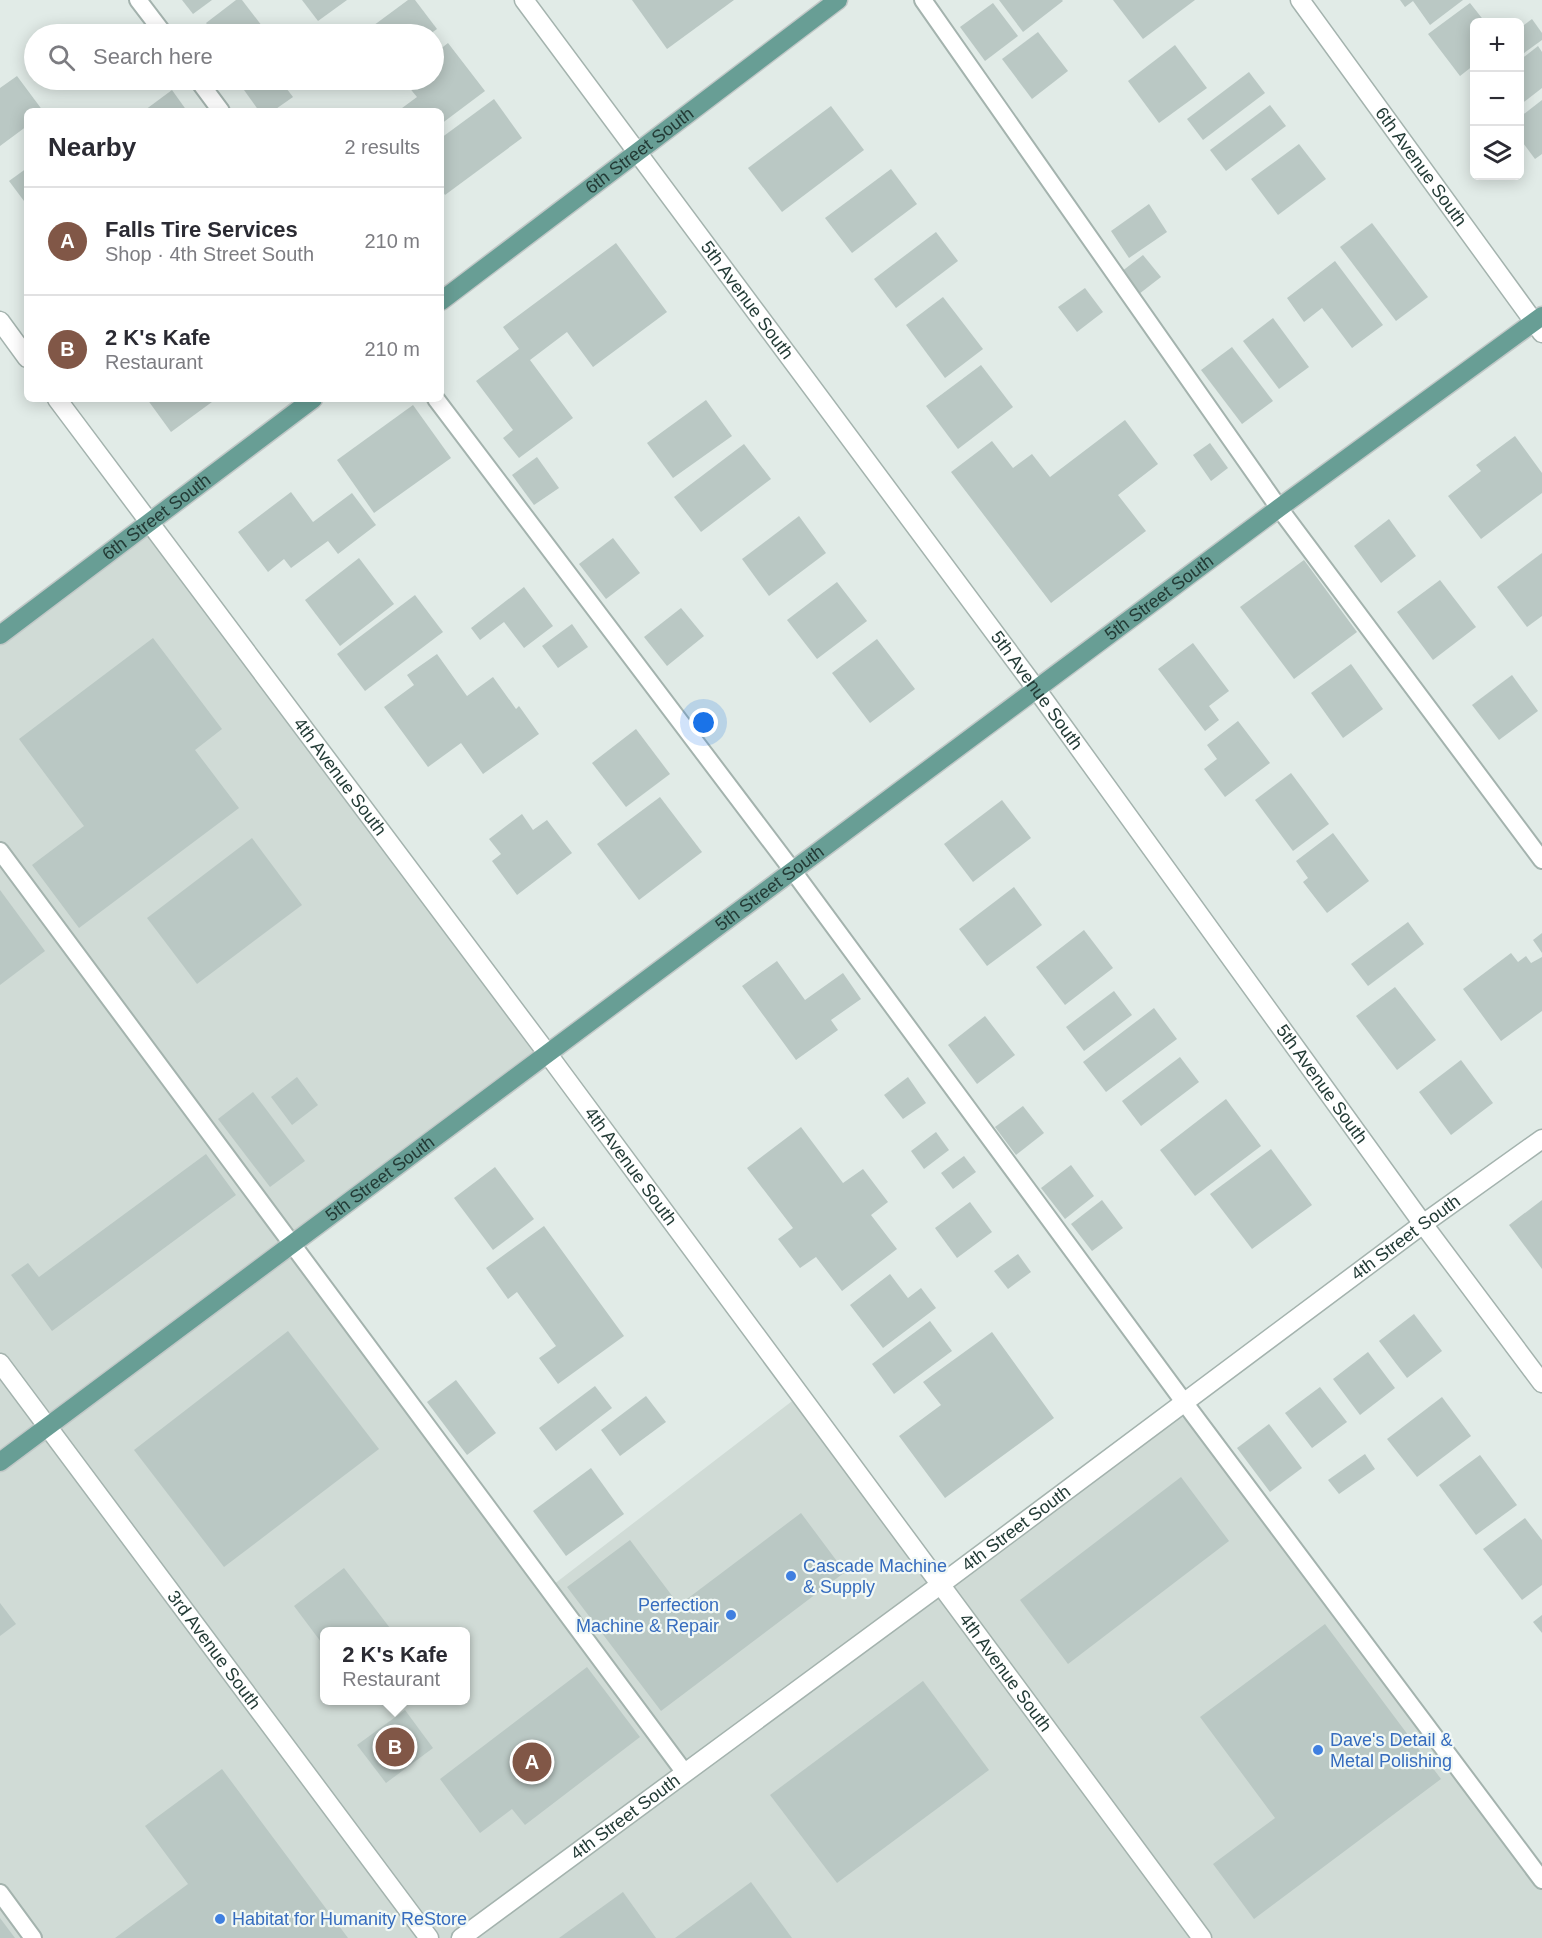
<!DOCTYPE html>
<html lang="en">
<head>
<meta charset="utf-8">
<style>
	:root { --surface:#fff; --page:#f7f7f7; --text:#2b2b33; --muted:#7c7c81; --line:#e1e1e2; --accent:#815747 }
	body { margin:0; font-family:Helvetica,sans-serif; background:var(--page); color:var(--text) }
	.controls { position:absolute; right:18px; top:18px; display:grid; overflow:hidden; border-radius:9px; box-shadow:0 3px 15px #0003 }
	.controls button { width:54px; height:54px; display:grid; place-items:center; padding:0; border:0; border-bottom:2px solid var(--line); background:var(--surface); color:var(--text); font:30px sans-serif }
	.you { position:absolute; left:704px; top:723px; width:21px; height:21px; margin:-15px; border:4px solid #fff; border-radius:50%; background:#1a73e8; box-shadow:0 0 0 9px #1a73e833 }
	.badge { display:grid; place-items:center; width:39px; height:39px; border-radius:50%; background:var(--accent); color:#fff; font-size:20px; font-weight:700 }
	.pin { position:absolute; translate:-50% -50%; border:3px solid #fff; box-shadow:0 2px 6px #0006 }
	.popup { position:absolute; left:320px; top:1627px; width:150px; height:78px; box-sizing:border-box; display:grid; place-content:center; border-radius:9px; background:var(--surface); filter:drop-shadow(0 2px 4px #0005); font-size:20px; white-space:nowrap; color:var(--muted) }
	.popup b { font-size:22px; color:var(--text) }
	.popup::after { content:''; position:absolute; left:50%; top:100%; margin-left:-12px; border:12px solid transparent; border-top-color:var(--surface) }
	.list { margin:0; padding:0; list-style:none }
	h2 { display:flex; justify-content:space-between; align-items:center; height:78px; margin:0; padding:0 24px; font-size:26px }
	h2 small { font-size:20px; font-weight:400; color:var(--muted) }
	.list li { display:grid; grid-template-columns:39px 1fr auto; gap:18px; align-items:center; box-sizing:border-box; height:108px; padding:0 24px; border-top:2px solid var(--line) }
	.list b { display:block; font-size:22px; white-space:nowrap }
	.list p { margin:0; font-size:20px; white-space:nowrap; color:var(--muted) }
	.list em { font-size:20px; font-style:normal; color:var(--muted) }
	.icon { flex:none; width:33px; height:33px; fill:none; stroke:currentColor; stroke-width:2; stroke-linecap:round; stroke-linejoin:round }
	.map { position:relative; flex:none; width:1542px; height:1938px; overflow:hidden }
	.search { position:absolute; background:var(--surface); box-shadow:0 3px 15px #0003; left:24px; top:24px; width:420px; height:66px; display:flex; align-items:center; gap:15px; box-sizing:border-box; padding:0 21px; border-radius:33px; color:var(--muted); font-size:22px }
	.panel { position:absolute; background:var(--surface); box-shadow:0 3px 15px #0003; left:24px; top:108px; width:420px; height:294px; border-radius:9px }
	.map>svg:first-child { display:block }
</style>
</head>
<body>
<div class="map">
<svg width="1542" height="1938" viewBox="0 0 1542 1938">
	<rect width="100%" height="100%" fill="#e1ebe7"/>
	<path fill="#d0dbd6" fill-rule="evenodd" d="M149,525L547,1053L292,1244L549,1588L800,1395L940,1585L1184,1402L1542,1880V1938H0V635ZM324,1632H466V1700H324Z"/>
	<g fill="#bac8c4">
		<path d="M182,0H212L193,14Z"/>
		<path d="M236,0H242L262,26L251,34H215L206,23Z"/>
		<path d="M302,0H347L318,21Z"/>
		<path d="M408,0H415L437,29L430,34H362Z"/>
		<path d="M632,0H734L667,49Z"/>
		<path d="M999,0H1062L1063,1L1023,32Z"/>
		<path d="M1113,0H1195L1143,39Z"/>
		<path d="M1400,0H1463L1430,25L1413,1L1405,7Z"/>
		<path d="M993,3L1018,36L985,61L960,27Z"/>
		<path d="M1470,3L1485,22H1474V65L1460,76L1428,34Z"/>
		<path d="M1532,19L1542,33V40L1520,56V28Z"/>
		<path d="M1038,32L1068,71L1032,99L1002,59Z"/>
		<path d="M448,43L485,91L441,124V111H398L417,97L403,80H434V54Z"/>
		<path d="M1175,45L1207,88L1159,123L1128,81Z"/>
		<path d="M1538,46L1542,52V88L1520,105V60Z"/>
		<path d="M1249,72L1265,93L1203,140L1187,119Z"/>
		<path d="M17,76L43,111H27V126L0,146V88Z"/>
		<path d="M259,80H280L293,97L273,111H259L244,90Z"/>
		<path d="M172,90L187,111H146L145,110Z"/>
		<path d="M494,99L522,138L445,195L441,189V138Z"/>
		<path d="M1542,100V154L1535,159L1520,139V117Z"/>
		<path d="M1270,105L1286,126L1226,171L1210,150Z"/>
		<path d="M831,106L864,150L782,212L748,168Z"/>
		<path d="M1299,144L1326,179L1278,215L1251,179Z"/>
		<path d="M27,168V205L9,181Z"/>
		<path d="M891,169L917,204L852,253L825,218Z"/>
		<path d="M1149,204L1167,232L1129,258L1111,231Z"/>
		<path d="M1372,223L1428,297L1396,321L1340,247Z"/>
		<path d="M936,232L958,261L896,308L874,279Z"/>
		<path d="M616,243L667,312L593,367L567,332L530,360L573,418L519,458L503,438L513,430L476,381L519,349L503,327Z"/>
		<path d="M1143,255L1161,277L1139,294L1121,272Z"/>
		<path d="M1335,261L1383,325L1352,348L1322,308L1304,322L1287,298Z"/>
		<path d="M1085,288L1103,312L1077,332L1058,307Z"/>
		<path d="M943,297L983,349L945,378L906,325Z"/>
		<path d="M1273,318L1309,367L1279,389L1243,341Z"/>
		<path d="M1232,347L1273,401L1242,424L1201,370Z"/>
		<path d="M981,365L1013,407L958,449L926,406Z"/>
		<path d="M147,399H216L171,432Z"/>
		<path d="M706,400L732,436L673,478L647,443Z"/>
		<path d="M413,405L451,458L374,513L337,460Z"/>
		<path d="M1125,420L1158,464L1118,495L1146,531L1051,603L951,472L992,441L1013,468L1032,454L1050,477Z"/>
		<path d="M1515,436L1542,473V493L1481,539L1448,496L1481,471L1476,465Z"/>
		<path d="M1210,443L1228,468L1211,481L1193,455Z"/>
		<path d="M744,444L771,479L701,532L674,497Z"/>
		<path d="M537,457L559,488L534,505L512,475Z"/>
		<path d="M291,492L313,522L352,493L376,525L338,554L328,541L291,568L284,559L268,572L238,532Z"/>
		<path d="M799,516L826,553L769,596L742,559Z"/>
		<path d="M1389,519L1416,556L1381,583L1354,546Z"/>
		<path d="M613,538L640,573L606,599L579,564Z"/>
		<path d="M1542,553V616L1527,627L1497,587Z"/>
		<path d="M359,558L394,604L340,646L305,600Z"/>
		<path d="M1304,560L1357,632L1294,679L1240,607Z"/>
		<path d="M1440,580L1476,627L1433,660L1397,612Z"/>
		<path d="M837,582L867,621L817,659L787,620Z"/>
		<path d="M524,587L553,626L524,648L504,622L480,640L471,628Z"/>
		<path d="M415,595L443,632L365,691L337,654Z"/>
		<path d="M681,608L704,636L667,666L644,637Z"/>
		<path d="M572,624L588,647L558,668L542,646Z"/>
		<path d="M153,638L222,729L195,750L239,808L79,928L32,865L84,826L19,739Z"/>
		<path d="M877,639L915,689L870,723L832,673Z"/>
		<path d="M1193,643L1229,691L1209,706L1219,720L1205,731L1158,669Z"/>
		<path d="M437,654L467,696L493,677L516,709L519,706L539,734L483,774L461,743L428,767L384,707L414,685L407,675Z"/>
		<path d="M1351,664L1383,709L1343,738L1311,693Z"/>
		<path d="M1512,675L1538,711L1499,740L1472,705Z"/>
		<path d="M1238,721L1270,763L1225,797L1204,769L1217,759L1207,745Z"/>
		<path d="M636,729L670,774L626,807L592,763Z"/>
		<path d="M1291,773L1329,824L1293,851L1255,800Z"/>
		<path d="M660,797L702,852L639,900L597,844Z"/>
		<path d="M1002,800L1031,838L973,882L944,844Z"/>
		<path d="M522,814L533,830L547,820L572,853L517,895L492,861L501,854L489,839Z"/>
		<path d="M1333,833L1369,881L1327,913L1303,882L1308,878L1296,861Z"/>
		<path d="M252,838L302,905L197,984L147,918Z"/>
		<path d="M1014,887L1042,925L987,966L959,929Z"/>
		<path d="M0,890L45,951L0,985Z"/>
		<path d="M1408,922L1424,944L1368,986L1351,964Z"/>
		<path d="M1084,930L1113,968L1065,1005L1036,967Z"/>
		<path d="M1542,933V953L1533,940Z"/>
		<path d="M1511,953L1518,962L1526,956L1531,963L1542,957V1011L1501,1041L1463,989Z"/>
		<path d="M777,961L805,1000L843,973L861,999L831,1020L838,1030L796,1060L742,986Z"/>
		<path d="M1395,987L1436,1040L1397,1070L1356,1016Z"/>
		<path d="M1114,991L1132,1015L1084,1051L1066,1027Z"/>
		<path d="M1154,1008L1177,1039L1106,1092L1083,1062Z"/>
		<path d="M985,1016L1015,1055L977,1084L948,1045Z"/>
		<path d="M1180,1057L1199,1082L1141,1126L1122,1101Z"/>
		<path d="M1461,1060L1493,1103L1451,1135L1419,1092Z"/>
		<path d="M297,1077L318,1105L292,1125L271,1097Z"/>
		<path d="M908,1077L926,1103L903,1119L884,1095Z"/>
		<path d="M253,1092L305,1161L270,1187L218,1119Z"/>
		<path d="M1226,1099L1261,1146L1195,1196L1160,1150Z"/>
		<path d="M1023,1106L1044,1133L1016,1155L995,1127Z"/>
		<path d="M801,1127L843,1183L863,1169L888,1202L871,1215L897,1249L842,1291L816,1257L800,1268L778,1239L793,1228L747,1168Z"/>
		<path d="M936,1132L949,1150L924,1169L911,1151Z"/>
		<path d="M1271,1149L1312,1205L1252,1249L1210,1194Z"/>
		<path d="M206,1154L236,1195L52,1331L11,1275L28,1263L39,1277Z"/>
		<path d="M964,1156L976,1172L953,1189L941,1173Z"/>
		<path d="M1071,1165L1094,1196L1065,1219L1041,1188Z"/>
		<path d="M495,1167L534,1219L493,1250L454,1198Z"/>
		<path d="M1102,1200L1123,1228L1092,1251L1071,1224Z"/>
		<path d="M1542,1200V1269L1509,1225Z"/>
		<path d="M970,1202L992,1232L957,1258L935,1228Z"/>
		<path d="M544,1226L624,1336L558,1384L539,1358L556,1346L517,1292L508,1299L486,1268Z"/>
		<path d="M1018,1254L1031,1272L1008,1289L994,1271Z"/>
		<path d="M890,1274L908,1298L921,1288L936,1308L883,1348L850,1305Z"/>
		<path d="M1414,1314L1442,1351L1407,1378L1379,1341Z"/>
		<path d="M930,1321L952,1351L894,1394L872,1364Z"/>
		<path d="M288,1331L379,1449L224,1567L134,1450Z"/>
		<path d="M992,1332L1054,1418L945,1498L899,1436L941,1405L923,1382Z"/>
		<path d="M1368,1352L1395,1388L1360,1415L1333,1379Z"/>
		<path d="M456,1380L496,1433L467,1455L427,1402Z"/>
		<path d="M595,1386L612,1408L556,1451L539,1428Z"/>
		<path d="M1320,1387L1347,1422L1312,1448L1285,1413Z"/>
		<path d="M646,1396L666,1422L620,1456L601,1430Z"/>
		<path d="M1442,1397L1471,1436L1417,1477L1387,1439Z"/>
		<path d="M1269,1424L1302,1468L1270,1492L1237,1448Z"/>
		<path d="M1365,1454L1375,1469L1339,1494L1328,1480Z"/>
		<path d="M1480,1455L1517,1505L1476,1535L1439,1485Z"/>
		<path d="M591,1468L624,1514L566,1556L533,1511Z"/>
		<path d="M1181,1477L1229,1541L1068,1664L1020,1600Z"/>
		<path d="M801,1513L845,1572L661,1711L567,1587L630,1540L679,1605Z"/>
		<path d="M1525,1518L1542,1540V1585L1522,1600L1483,1549Z"/>
		<path d="M344,1568L393,1632H324V1646L294,1606Z"/>
		<path d="M0,1603L16,1624L0,1636Z"/>
		<path d="M1542,1615V1633L1533,1622Z"/>
		<path d="M1325,1624L1441,1779L1254,1919L1213,1864L1275,1818L1200,1717Z"/>
		<path d="M587,1667L640,1737L525,1825L512,1809L480,1833L440,1779Z"/>
		<path d="M923,1681L989,1770L837,1883L770,1795Z"/>
		<path d="M405,1710L433,1748L386,1783L357,1745Z"/>
		<path d="M222,1769L348,1938H115L188,1884L145,1826Z"/>
		<path d="M751,1882L792,1938H675Z"/>
		<path d="M623,1892L656,1938H559Z"/>
		<path d="M0,1918L15,1938H0Z"/>
	</g>
	<g fill="none" stroke-linecap="round" stroke-linejoin="round">
		<defs>
			<g id="lane">
				<path d="M138,0L164,34"/>
				<path d="M923,0L1279,508L1542,860"/>
				<path d="M198,80L221,111"/>
				<path d="M436,399L793,871L1184,1402L1542,1880"/>
				<path d="M0,851L685,1773"/>
				<path d="M0,1893L33,1938"/>
			</g>
			<g id="street">
				<path id="s1" d="M524,0L1037,690L1423,1224L1542,1383"/>
				<path id="s2" d="M1300,0L1542,333"/>
				<path d="M0,321L27,358"/>
				<path id="s3" d="M57,399L547,1053L1202,1938"/>
				<path id="s4" d="M0,1363L429,1938"/>
				<path id="s5" d="M461,1938L940,1585L1423,1224L1542,1139"/>
			</g>
			<g id="primary">
				<path id="s6" d="M441,301L838,0"/>
				<path id="s7" d="M0,635L313,399"/>
				<path id="s8" d="M0,1462L1279,508L1542,316"/>
			</g>
		</defs>
		<use href="#lane" stroke="#a4b3ae" stroke-width="20"/>
		<use href="#street" stroke="#a4b3ae" stroke-width="21"/>
		<use href="#primary" stroke="#c1c8c7" stroke-width="21"/>
		<use href="#lane" stroke="#fff" stroke-width="16"/>
		<use href="#street" stroke="#fff" stroke-width="18"/>
		<use href="#primary" stroke="#689e95" stroke-width="18"/>
	</g>
	<g fill="#3f7fe0" stroke="#f1f8f5" stroke-width="2">
		<circle cx="791" cy="1576" r="6"/>
		<circle cx="731" cy="1615" r="6"/>
		<circle cx="1318" cy="1750" r="6"/>
		<circle cx="220" cy="1919" r="6"/>
	</g>
	<g text-anchor="middle" dominant-baseline="central" stroke-width="4.5" stroke-linejoin="round" paint-order="stroke">
		<g font-size="18" fill="#233b36" stroke="#f1f8f5">
			<text stroke="none"><textPath href="#s6" startOffset="249">6th Street South</textPath></text>
			<text stroke="none"><textPath href="#s2" startOffset="206">6th Avenue South</textPath></text>
			<text stroke="none"><textPath href="#s1" startOffset="374">5th Avenue South</textPath></text>
			<text stroke="none"><textPath href="#s7" startOffset="196">6th Street South</textPath></text>
			<text stroke="none"><textPath href="#s8" startOffset="1446">5th Street South</textPath></text>
			<text stroke="none"><textPath href="#s1" startOffset="860">5th Avenue South</textPath></text>
			<text stroke="none"><textPath href="#s3" startOffset="472">4th Avenue South</textPath></text>
			<text stroke="none"><textPath href="#s8" startOffset="960">5th Street South</textPath></text>
			<text stroke="none"><textPath href="#s1" startOffset="1346">5th Avenue South</textPath></text>
			<text stroke="none"><textPath href="#s3" startOffset="958">4th Avenue South</textPath></text>
			<text stroke="none"><textPath href="#s8" startOffset="474">5th Street South</textPath></text>
			<text stroke="none"><textPath href="#s5" startOffset="1176">4th Street South</textPath></text>
			<text stroke="none"><textPath href="#s5" startOffset="690">4th Street South</textPath></text>
			<text stroke="none"><textPath href="#s4" startOffset="358">3rd Avenue South</textPath></text>
			<text stroke="none"><textPath href="#s3" startOffset="1588">4th Avenue South</textPath></text>
			<text stroke="none"><textPath href="#s5" startOffset="204">4th Street South</textPath></text>
		</g>
		<g font-size="18" fill="#366cbe" stroke="#f1f8f5" text-anchor="start">
			<text x="803" y="1566">Cascade Machine<tspan x="803" dy="21">&amp; Supply</tspan></text>
			<text x="719" y="1605" text-anchor="end">Perfection<tspan x="719" dy="21">Machine &amp; Repair</tspan></text>
			<text x="1330" y="1740">Dave's Detail &amp;<tspan x="1330" dy="21">Metal Polishing</tspan></text>
			<text x="232" y="1919">Habitat for Humanity ReStore</text>
		</g>
	</g>
</svg>
<div class="controls">
<button>+</button>
<button>−</button>
<button><svg class="icon" aria-label="layers" viewBox="0 0 24 24"><path d="M12 4l9 5-9 5-9-5zM3 14l9 5 9-5"/></svg></button>
</div>
<div class="you"></div>
<div class="pin badge" style="left:532px;top:1762px">A</div>
<div class="pin badge" style="left:395px;top:1747px">B</div>
<div class="popup"><b>2 K's Kafe</b>Restaurant</div>
<div class="search"><svg class="icon" aria-label="search" viewBox="0 0 24 24"><circle cx="10" cy="10" r="6"/><path d="M15 15l6 6"/></svg>Search here</div>
<section class="panel">
<h2>Nearby<small>2 results</small></h2>
<ul class="list">
<li><span class="badge">A</span><div><b>Falls Tire Services</b><p>Shop · 4th Street South</p></div><em>210 m</em></li>
<li><span class="badge">B</span><div><b>2 K's Kafe</b><p>Restaurant</p></div><em>210 m</em></li>
</ul>
</section>
</div>
</body>
</html>
